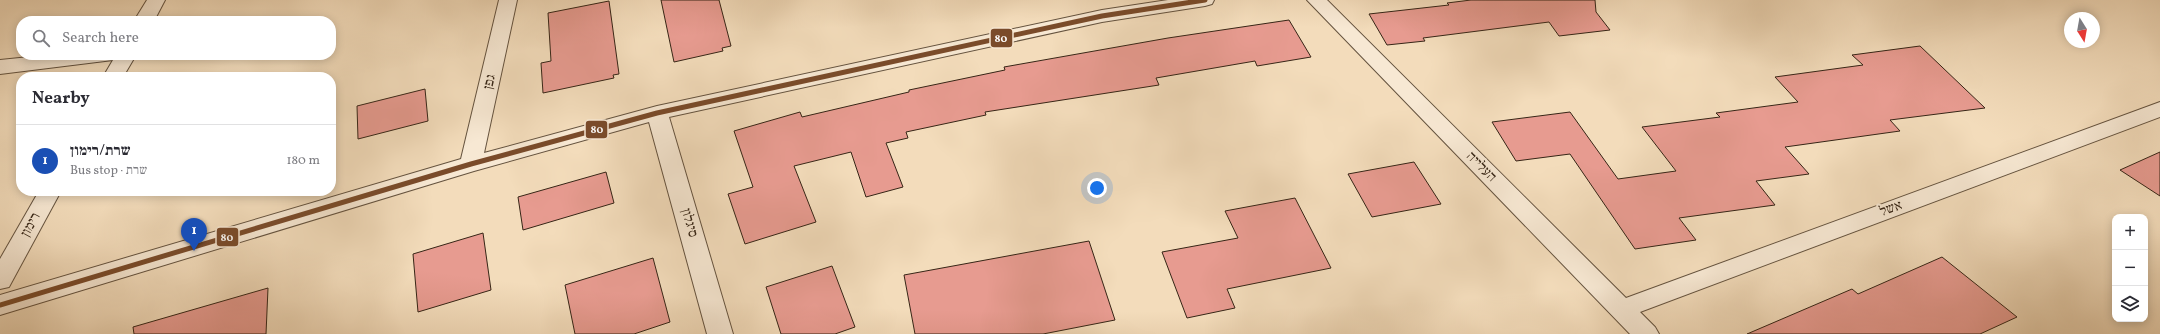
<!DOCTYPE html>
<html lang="en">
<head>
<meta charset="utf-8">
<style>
	:root { --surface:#fff; --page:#f7f7f7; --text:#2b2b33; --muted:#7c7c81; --line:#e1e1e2; --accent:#0f766e }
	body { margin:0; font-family:Vollkorn,"Frank Ruhl Libre",serif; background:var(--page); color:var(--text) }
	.controls { position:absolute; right:12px; bottom:12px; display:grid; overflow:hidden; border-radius:8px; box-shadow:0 2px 10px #0003 }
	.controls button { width:36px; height:36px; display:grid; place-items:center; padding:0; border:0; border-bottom:1px solid var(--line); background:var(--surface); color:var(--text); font:20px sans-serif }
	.compass { position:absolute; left:2064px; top:12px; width:36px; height:36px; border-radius:50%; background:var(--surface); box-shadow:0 2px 10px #0003; rotate:169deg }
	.you { position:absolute; left:1097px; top:188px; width:14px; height:14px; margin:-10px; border:3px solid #fff; border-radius:50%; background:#1a73e8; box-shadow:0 0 0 6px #1a73e833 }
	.badge { display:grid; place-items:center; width:26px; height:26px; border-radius:50%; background:var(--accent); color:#fff; font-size:13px; font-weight:700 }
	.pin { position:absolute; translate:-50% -33px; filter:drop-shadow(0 1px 2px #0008) }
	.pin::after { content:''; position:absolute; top:21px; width:14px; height:12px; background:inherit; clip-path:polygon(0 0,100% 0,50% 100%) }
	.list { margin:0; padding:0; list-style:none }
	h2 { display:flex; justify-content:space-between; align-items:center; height:52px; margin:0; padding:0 16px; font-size:17px }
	h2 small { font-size:13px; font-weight:400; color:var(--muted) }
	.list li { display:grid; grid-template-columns:26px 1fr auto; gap:12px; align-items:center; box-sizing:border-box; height:72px; padding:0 16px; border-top:1px solid var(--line) }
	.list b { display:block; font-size:15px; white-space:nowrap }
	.list p { margin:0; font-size:13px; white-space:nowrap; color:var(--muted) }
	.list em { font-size:13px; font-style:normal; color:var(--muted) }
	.icon { flex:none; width:22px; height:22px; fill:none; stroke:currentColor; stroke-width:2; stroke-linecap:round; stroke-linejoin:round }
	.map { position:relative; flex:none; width:2160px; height:334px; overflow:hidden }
	.search { position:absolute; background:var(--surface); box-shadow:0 2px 10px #0003; left:16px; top:16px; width:320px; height:44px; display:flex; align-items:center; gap:10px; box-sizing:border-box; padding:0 14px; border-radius:16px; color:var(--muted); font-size:15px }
	.panel { position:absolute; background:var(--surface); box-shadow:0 2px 10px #0003; left:16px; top:72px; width:320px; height:124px; border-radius:16px }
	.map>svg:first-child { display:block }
</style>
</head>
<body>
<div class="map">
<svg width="2160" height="334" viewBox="0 0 2160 334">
	<rect width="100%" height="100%" fill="#f3dcbb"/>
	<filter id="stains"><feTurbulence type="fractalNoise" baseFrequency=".005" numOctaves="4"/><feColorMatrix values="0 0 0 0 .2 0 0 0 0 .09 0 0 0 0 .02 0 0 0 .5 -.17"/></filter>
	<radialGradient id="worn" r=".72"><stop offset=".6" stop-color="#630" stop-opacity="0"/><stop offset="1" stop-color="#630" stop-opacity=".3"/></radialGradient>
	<g fill="#e79b90" stroke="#362516">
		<path d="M661,0H719L731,46L722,48L723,51L674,62Z"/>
		<path d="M1471,0H1595L1596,12L1610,30L1559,36L1549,22L1423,38L1425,41L1387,45L1369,14L1449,5L1447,3Z"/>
		<path d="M609,1L619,74L613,75L614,78L543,93L541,63L551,61L548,13Z"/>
		<path d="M1289,20L1311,57L1257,66L1255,61L1156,78L1159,85L985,112L986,115L906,132L908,138L886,143L903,187L866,197L851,152L794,166L816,222L745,244L728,194L753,187L734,131L800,112L802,117L909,92V90L1005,70L1004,67L1168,38Z"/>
		<path d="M1920,46L1985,108L1890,120L1900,131L1785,147L1809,174L1756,181L1775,205L1679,218L1696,240L1635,249L1570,154L1516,161L1492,122L1570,112L1618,179L1676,171L1642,127L1720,117L1716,113L1798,102L1775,77L1863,65L1852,55Z"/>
		<path d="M425,89L428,121L358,139L357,106Z"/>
		<path d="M2160,152V196L2120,170Z"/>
		<path d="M1414,162L1441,204L1372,217L1348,174Z"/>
		<path d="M606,172L614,203L523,230L518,197Z"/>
		<path d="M1295,198L1331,268L1227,289L1235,308L1187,318L1162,252L1238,238L1225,211Z"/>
		<path d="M483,233L491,290L418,312L413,254Z"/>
		<path d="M1089,241L1115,320L1043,334H915L904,275Z"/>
		<path d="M1942,257L2017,317L1980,334H1747L1852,289L1858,294Z"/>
		<path d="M653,258L670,322L634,334H575L565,285Z"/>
		<path d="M832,266L855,327L835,334H781L766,287Z"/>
		<path d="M268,288L266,334H134L133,327Z"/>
	</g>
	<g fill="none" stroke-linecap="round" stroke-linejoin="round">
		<defs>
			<g id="minor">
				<path d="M147,0H165L154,21H134Z"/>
				<path d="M499,0H517L484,153L657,106L1102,10L1168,0H1214L1212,4L1205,6L1102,22L669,117L733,334H707L649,122L474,171L0,315V295L461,159Z"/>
				<path d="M1307,0H1327L1626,298L2160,102V117L1640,312L1655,327L1659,334H1630Z"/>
				<path d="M49,55H136L123,77H103L113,60L0,74V60Z"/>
				<path d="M39,191H61L9,287L0,289V259Z"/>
			</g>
		</defs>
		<use href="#minor" stroke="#65533f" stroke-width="2"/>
		<use href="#minor" fill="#f7e8d3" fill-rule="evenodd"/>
		<defs>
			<path id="bus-1" d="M0,305L471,164L657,113L1102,16L1205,0"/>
		</defs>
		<use href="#bus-1" stroke="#f7e8d3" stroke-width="8"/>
		<use href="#bus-1" stroke="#7a4b2a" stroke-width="5"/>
	</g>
	<g text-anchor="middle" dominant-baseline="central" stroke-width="4" stroke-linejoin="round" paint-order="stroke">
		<g font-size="14" fill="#362516" stroke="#f7e8d3">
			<text transform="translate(490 82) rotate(-77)">גפן</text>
			<text transform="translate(1481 167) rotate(45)">העלייה</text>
			<text transform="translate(1891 209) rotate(-20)">אשל</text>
			<text transform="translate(689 223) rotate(74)">סיגלון</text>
			<text transform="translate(31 225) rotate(-61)">רימון</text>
		</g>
	</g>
	<g stroke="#f7e8d3" stroke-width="1.5">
		<rect x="990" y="28" width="23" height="20" rx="4" fill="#7a4b2a"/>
		<rect x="585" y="120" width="23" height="19" rx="4" fill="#7a4b2a"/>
		<rect x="216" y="227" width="23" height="20" rx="4" fill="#7a4b2a"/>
	</g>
	<g font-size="11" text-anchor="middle" font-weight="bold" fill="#fff">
		<text x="1001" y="42">80</text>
		<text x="597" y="133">80</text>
		<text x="227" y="241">80</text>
	</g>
	<rect width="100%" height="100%" filter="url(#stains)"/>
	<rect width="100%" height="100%" fill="url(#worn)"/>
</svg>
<div class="controls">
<button>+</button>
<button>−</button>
<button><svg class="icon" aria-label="layers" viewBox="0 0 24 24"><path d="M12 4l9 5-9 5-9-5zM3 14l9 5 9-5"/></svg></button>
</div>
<svg class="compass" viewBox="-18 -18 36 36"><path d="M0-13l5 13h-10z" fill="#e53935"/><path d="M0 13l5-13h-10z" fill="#7c7c81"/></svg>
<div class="you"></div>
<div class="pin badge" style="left:194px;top:251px;background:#1a4fb4">1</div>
<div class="search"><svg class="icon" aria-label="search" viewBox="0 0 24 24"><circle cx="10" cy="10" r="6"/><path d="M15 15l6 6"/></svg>Search here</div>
<section class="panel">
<h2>Nearby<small></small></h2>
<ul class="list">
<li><span class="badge" style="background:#1a4fb4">1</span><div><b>שרת/רימון</b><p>Bus stop · שרת</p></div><em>180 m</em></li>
</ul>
</section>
</div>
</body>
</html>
